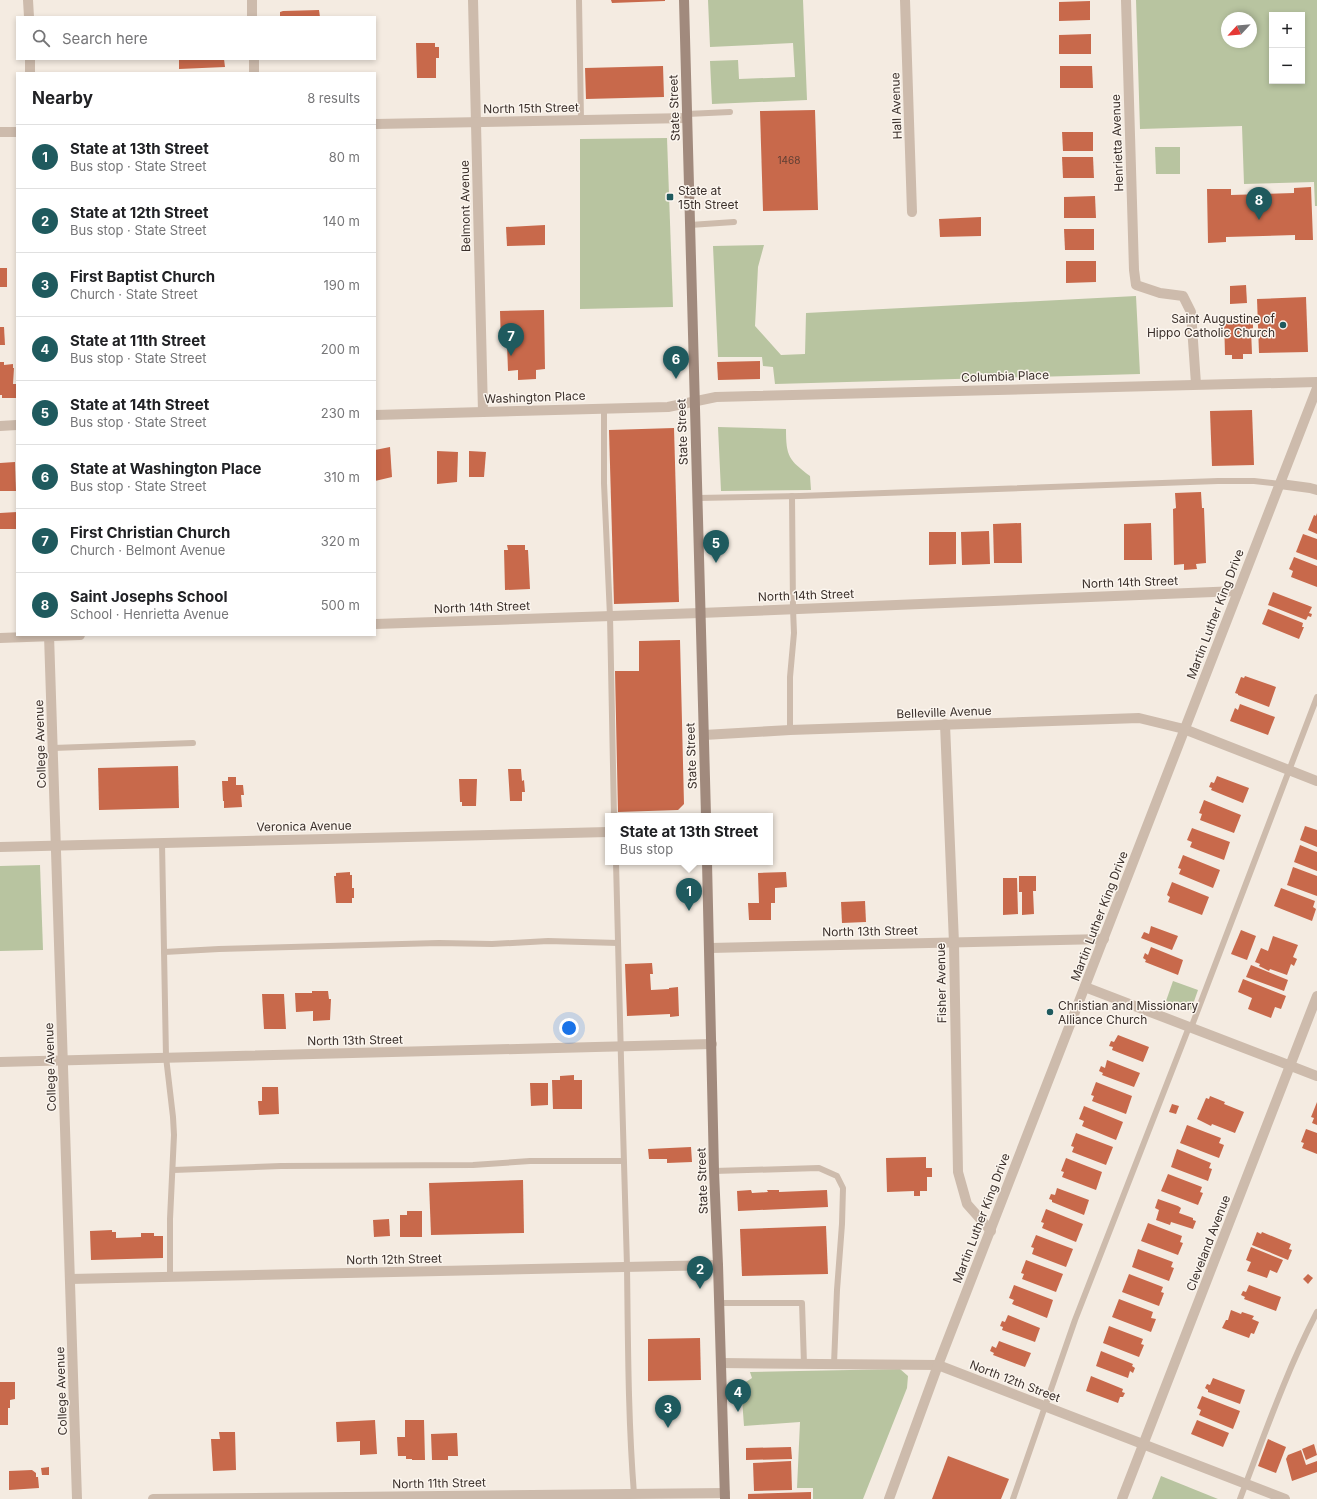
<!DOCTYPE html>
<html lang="en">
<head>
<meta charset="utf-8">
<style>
	:root { --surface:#fff; --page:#f2f2f2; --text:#202124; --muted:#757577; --line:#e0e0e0; --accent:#1f5a5e }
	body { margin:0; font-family:Inter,sans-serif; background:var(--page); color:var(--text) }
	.controls { position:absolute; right:12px; top:12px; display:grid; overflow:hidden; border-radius:0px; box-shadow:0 2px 6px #0003 }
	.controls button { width:36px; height:36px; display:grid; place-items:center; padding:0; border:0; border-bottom:1px solid var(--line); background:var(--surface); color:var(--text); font:20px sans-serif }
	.compass { position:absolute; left:1221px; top:12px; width:36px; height:36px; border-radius:50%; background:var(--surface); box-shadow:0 2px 6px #0003; rotate:244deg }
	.you { position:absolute; left:569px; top:1028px; width:14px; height:14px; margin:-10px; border:3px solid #fff; border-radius:50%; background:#1a73e8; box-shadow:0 0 0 6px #1a73e833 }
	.badge { display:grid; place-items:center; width:26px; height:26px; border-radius:50%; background:var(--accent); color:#fff; font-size:13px; font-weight:700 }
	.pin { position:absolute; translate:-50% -33px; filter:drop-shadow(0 1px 2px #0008) }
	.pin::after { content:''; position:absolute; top:21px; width:14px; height:12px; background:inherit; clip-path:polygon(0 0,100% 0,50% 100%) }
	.popup { position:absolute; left:605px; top:813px; width:168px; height:52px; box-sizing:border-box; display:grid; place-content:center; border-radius:0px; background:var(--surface); filter:drop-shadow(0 1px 3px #0005); font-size:13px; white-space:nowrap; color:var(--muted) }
	.popup b { font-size:15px; color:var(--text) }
	.popup::after { content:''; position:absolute; left:50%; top:100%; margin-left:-8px; border:8px solid transparent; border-top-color:var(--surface) }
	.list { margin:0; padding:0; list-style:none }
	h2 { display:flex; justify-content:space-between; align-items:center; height:52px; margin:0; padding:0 16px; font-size:17px }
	h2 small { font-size:13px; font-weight:400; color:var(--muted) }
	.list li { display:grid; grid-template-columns:26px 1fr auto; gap:12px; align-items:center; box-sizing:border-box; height:64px; padding:0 16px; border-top:1px solid var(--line) }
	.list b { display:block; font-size:15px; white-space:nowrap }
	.list p { margin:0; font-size:13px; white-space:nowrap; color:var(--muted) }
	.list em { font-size:13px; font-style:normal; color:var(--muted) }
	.icon { flex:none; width:22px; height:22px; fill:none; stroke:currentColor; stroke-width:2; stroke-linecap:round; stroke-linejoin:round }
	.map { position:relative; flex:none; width:1317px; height:1499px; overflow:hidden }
	.search { position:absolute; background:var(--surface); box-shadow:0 2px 6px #0003; left:16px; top:16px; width:360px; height:44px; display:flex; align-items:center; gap:10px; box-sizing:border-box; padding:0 14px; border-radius:0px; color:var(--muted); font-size:15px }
	.panel { position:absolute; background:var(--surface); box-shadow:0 2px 6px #0003; left:16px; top:72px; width:360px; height:564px; border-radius:0px }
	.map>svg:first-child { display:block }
</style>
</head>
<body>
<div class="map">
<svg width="1317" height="1499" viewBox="0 0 1317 1499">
	<rect width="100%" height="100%" fill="#f4ebe1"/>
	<g fill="#b8c4a0" fill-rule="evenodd">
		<path d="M708,0H803L807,100L712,104L710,61L738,60L739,79L795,77L793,43L710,47Z"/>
		<path d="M1136,0H1317V206H1315L1314,182L1244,184L1242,126L1140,129ZM1272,15H1302V81H1272ZM1227,18H1251V42H1227Z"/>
		<path d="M667,138L673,307L580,309V139Z"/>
		<path d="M1155,147H1180V174H1156Z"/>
		<path d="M764,245L758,267L755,326L781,355L805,354L806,313L1136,296L1140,374L775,384L773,367L763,366L762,357H718L713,246Z"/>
		<path d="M718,427L786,429C786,457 789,460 810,476L811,490L721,491Z"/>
		<path d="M40,865L43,950L0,951V866Z"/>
		<path d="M1173,981L1198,990L1191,1010L1166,1001Z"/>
		<path d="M900,1369L908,1376L907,1388L863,1499H813V1488H797L800,1422L744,1426L741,1385L752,1378L750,1372Z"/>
		<path d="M1161,1476L1218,1499H1152Z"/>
	</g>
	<g fill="#c8694b">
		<path d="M611,0H665V1L612,3Z"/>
		<path d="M1090,1V20L1059,21V2Z"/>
		<path d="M319,10L320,17H280V12L283,11Z"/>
		<path d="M1091,34V54H1059V35Z"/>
		<path d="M416,43H435V47H439V58H436V78H417Z"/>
		<path d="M179,59H224L225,67L179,69Z"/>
		<path d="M663,66L664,97L586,99L585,68Z"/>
		<path d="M1060,66H1092L1093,88H1060Z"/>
		<path d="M815,110L818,210L763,211L760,111Z"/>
		<path d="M1062,132H1093V151H1063Z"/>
		<path d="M1062,157H1093L1094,178H1063Z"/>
		<path d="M1311,187L1313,240H1295V235L1226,237V242L1208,243L1207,189H1231V195L1294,193V188Z"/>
		<path d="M1095,196L1096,218H1064V197Z"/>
		<path d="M981,217V236L940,237L939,219Z"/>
		<path d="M545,225V245L507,246L506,227Z"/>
		<path d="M1064,229H1094V250H1065Z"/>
		<path d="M1066,261H1096V282L1066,283Z"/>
		<rect x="0" y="268" width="7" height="19"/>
		<path d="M1246,285L1247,303L1230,304V286Z"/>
		<path d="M1306,297L1308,352L1259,353L1257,299Z"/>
		<path d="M544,310L545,369L536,370V379L518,380V370L508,371L507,344H501L500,311Z"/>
		<path d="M1253,316V328L1251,329L1252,354H1243V359H1232V355H1225L1224,317Z"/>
		<path d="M0,327H4L5,345H0Z"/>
		<path d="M760,361V379L718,380L717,362Z"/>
		<path d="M0,362H4V365L13,364V368H14L13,384H17V398H2V395H0Z"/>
		<path d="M1252,410L1254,465L1212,466L1210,411Z"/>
		<path d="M674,428L679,602L614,604L609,430Z"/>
		<path d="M390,447L392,477L375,481V450Z"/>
		<path d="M437,451L458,452L457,482L437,484Z"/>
		<path d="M469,451L486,452L484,477H469Z"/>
		<path d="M15,462L16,491H0V463Z"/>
		<path d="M1201,492L1202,508H1204L1206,563L1196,564L1197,569L1184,570V564L1174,565L1173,509L1176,508L1175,493Z"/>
		<path d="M17,512V529H0V513Z"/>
		<path d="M1317,513V534L1308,530L1314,515L1316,516Z"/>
		<path d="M1021,523L1022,563H994L993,524Z"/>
		<path d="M1151,523L1152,560H1124V524Z"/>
		<path d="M989,531L990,564L962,565L961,532Z"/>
		<path d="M929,532H956V564L929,565Z"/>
		<path d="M1303,534L1317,539V560L1296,552Z"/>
		<path d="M507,545H525V550H528L530,589L505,590L504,550H508Z"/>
		<path d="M1294,557L1317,566V587L1291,577L1293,571L1289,569Z"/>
		<path d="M1273,592L1312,607L1309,613L1312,614L1311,617L1308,616L1306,620L1268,605Z"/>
		<path d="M1268,609L1303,623L1302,627H1304L1299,639L1262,624Z"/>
		<path d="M680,640L684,804L678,810L618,812L615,671H639V641Z"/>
		<path d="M1245,676L1276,687L1269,707L1238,695V694L1235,693L1241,677L1244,678Z"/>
		<path d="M1240,704L1275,717L1268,735L1230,721L1235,708L1238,710Z"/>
		<path d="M178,766L179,808L99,810L98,768Z"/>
		<path d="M508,769H521L522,781L524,780L525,792H522V801H510Z"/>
		<path d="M1217,776L1249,788L1243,803L1211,790L1212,788L1209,787L1211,782L1214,783Z"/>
		<path d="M228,777H236V785H243L244,795H241L242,807L224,808V801H223L222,781H228Z"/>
		<path d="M459,779H477L476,806H462V802H460Z"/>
		<path d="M1204,800L1241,815L1234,833L1200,820L1202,814L1199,813Z"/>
		<path d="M1305,826L1317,830V847L1300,840Z"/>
		<path d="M1192,828L1230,842L1224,860L1190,847L1192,842L1187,840Z"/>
		<path d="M1300,845L1317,852V871L1294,862Z"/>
		<path d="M1183,855L1220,870L1213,888L1179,874L1181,869L1178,868Z"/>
		<path d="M1293,867L1317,876V896L1287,885Z"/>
		<path d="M350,872V875H352V888H354V898H352V903H336L334,876H336V873Z"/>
		<path d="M786,872L787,887L775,888V903H771V920H749L748,903H759L758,873Z"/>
		<path d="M1019,876H1036V891H1033L1034,914L1022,915V892H1019Z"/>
		<path d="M1003,878H1017L1018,914L1003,915Z"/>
		<path d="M1172,882L1209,897L1202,915L1168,902L1170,897L1167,895Z"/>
		<path d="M1281,888L1315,901L1313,907L1316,909L1312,921L1274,906Z"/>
		<path d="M865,901L866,922L842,923L841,902Z"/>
		<path d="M1151,926L1178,936L1172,950L1141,938L1144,932L1149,934Z"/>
		<path d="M1241,930L1256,936L1247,960L1231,954Z"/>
		<path d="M1273,936L1298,945L1293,957L1297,959L1294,966L1291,964L1287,975L1270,969L1269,971L1259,966L1260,964L1255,962L1261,948L1268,951Z"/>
		<path d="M1151,947L1183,960L1178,975L1145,962L1146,960L1143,958L1145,953L1148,955Z"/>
		<path d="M652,963L653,974H650L651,990L669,989V988L678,987L679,1016L670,1017V1014L627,1016L625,964Z"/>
		<path d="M1251,965L1288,980L1284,991L1246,977Z"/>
		<path d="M1243,979L1286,996L1281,1009L1275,1007L1271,1018L1248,1009L1252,998L1238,992Z"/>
		<path d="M312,991H328L329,999H331L330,1020L313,1021V1011L296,1012L295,993H312Z"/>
		<path d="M262,994H284L286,1029H264Z"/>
		<path d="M1118,1035L1149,1047L1143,1062L1112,1050L1113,1047L1109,1046L1111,1041L1114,1042Z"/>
		<path d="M1107,1060L1140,1073L1134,1087L1102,1075L1103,1073L1099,1071L1101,1066L1105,1068Z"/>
		<path d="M574,1075V1080H582V1109H553L552,1080H560V1076Z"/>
		<path d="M1096,1082L1132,1096L1126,1114L1092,1101L1094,1096L1091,1095Z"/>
		<path d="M530,1083H548V1105L531,1106Z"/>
		<path d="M262,1087H278L279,1114L259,1115L258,1101H262Z"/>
		<path d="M1210,1096L1225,1102L1224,1104L1244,1112L1235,1133L1212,1124L1211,1126L1197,1119L1206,1098L1209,1099Z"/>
		<path d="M1317,1102V1125L1312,1123L1314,1118L1311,1117Z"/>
		<path d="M1172,1104L1179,1106L1176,1114L1169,1112Z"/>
		<path d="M1084,1106L1123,1122L1116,1140L1082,1126L1084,1121L1079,1119Z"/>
		<path d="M1187,1125L1221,1138L1219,1143L1224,1145L1219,1158L1180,1143Z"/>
		<path d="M1306,1129L1317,1133V1154L1302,1148L1304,1143L1301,1142Z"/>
		<path d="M1076,1133L1113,1147L1106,1165L1072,1152L1074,1147L1071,1146Z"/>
		<path d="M691,1147L692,1162L667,1163V1159H649L648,1149Z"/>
		<path d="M1177,1149L1211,1163L1209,1168L1212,1169L1208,1181L1171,1167Z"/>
		<path d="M926,1157V1168H932V1177H927V1191H920V1196H914V1191L887,1192L886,1158Z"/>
		<path d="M1066,1158L1102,1172L1096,1190L1062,1177L1064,1172L1061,1171Z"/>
		<path d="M1168,1174L1202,1187L1200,1192L1203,1193L1198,1205L1161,1191Z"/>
		<path d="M523,1180L524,1233L431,1235L429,1183Z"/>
		<path d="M1057,1188L1089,1200L1084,1215L1052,1202V1200L1049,1199L1051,1194L1055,1195Z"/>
		<path d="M751,1190L752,1193L768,1192L767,1190H779V1192L827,1190L828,1207L738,1211L737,1191Z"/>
		<path d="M1158,1199L1178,1206L1181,1208L1179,1213L1193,1218V1220L1196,1221L1193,1229L1171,1222L1170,1225L1156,1220L1159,1210L1155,1208Z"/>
		<path d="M1046,1209L1083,1224L1076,1242L1042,1228L1044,1223L1041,1222Z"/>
		<path d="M407,1211H422V1237H400V1215H407Z"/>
		<path d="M389,1219L390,1236L374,1237L373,1220Z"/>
		<path d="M1148,1223L1182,1236L1180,1242L1183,1243L1178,1255L1141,1241Z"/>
		<path d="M826,1226L828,1274L742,1276L740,1229Z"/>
		<path d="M112,1230V1232H116V1238L141,1237V1233H154V1236H163V1258L91,1260L90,1231Z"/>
		<path d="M1257,1232L1261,1234L1262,1232L1291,1244L1289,1249L1292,1250L1288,1260L1252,1245Z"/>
		<path d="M1036,1235L1073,1249L1066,1267L1032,1254L1034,1248L1031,1247Z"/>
		<path d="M1251,1247L1283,1260L1277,1273L1270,1270L1267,1278L1247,1271L1251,1262L1246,1260Z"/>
		<path d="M1138,1249L1173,1262L1171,1267L1174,1268L1169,1281L1132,1267Z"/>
		<path d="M1026,1260L1063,1274L1056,1292L1022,1279L1024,1274L1021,1273Z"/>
		<path d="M1129,1274L1163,1287L1161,1292L1164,1293L1159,1306L1122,1292Z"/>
		<path d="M1308,1274L1313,1278L1308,1284L1303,1279Z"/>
		<path d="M1014,1285L1053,1300L1047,1318L1012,1304L1014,1300L1009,1298Z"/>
		<path d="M1249,1285L1281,1297L1276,1311L1244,1299L1245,1297L1241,1295L1243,1291L1246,1292Z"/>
		<path d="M1119,1299L1153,1312L1151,1318L1156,1319L1151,1332L1112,1317Z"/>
		<path d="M1231,1310L1241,1314L1242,1312L1254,1316L1252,1319L1259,1322L1254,1334L1251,1333L1249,1338L1222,1328L1226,1320H1228Z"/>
		<path d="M1008,1315L1040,1328L1035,1342L1002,1330L1003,1327L1000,1326L1002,1321L1005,1322Z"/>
		<path d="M1109,1326L1143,1339L1141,1344L1144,1345L1139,1357L1103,1343Z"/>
		<path d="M700,1338L701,1380L648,1381V1339Z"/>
		<path d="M999,1341L1031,1353L1025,1367L993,1355L994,1353L990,1351L992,1346L996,1348Z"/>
		<path d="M1101,1351L1133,1364L1132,1366L1135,1368L1133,1373L1130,1371L1128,1378L1096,1366Z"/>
		<path d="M1091,1376L1123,1389L1122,1392L1125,1393L1123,1397H1120L1118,1403L1086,1391Z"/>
		<path d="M1213,1378L1245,1390L1240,1404L1208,1392V1390L1205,1388L1207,1384L1210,1385Z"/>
		<path d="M0,1382H15V1399L10,1400V1408H8V1425H0Z"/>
		<path d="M1202,1396L1240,1411L1233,1429L1199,1415L1201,1410L1197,1408Z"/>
		<path d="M375,1420L377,1454L360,1455V1441L337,1442L336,1422Z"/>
		<path d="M405,1420H424L425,1460H412V1459H406V1456H398L397,1437H405Z"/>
		<path d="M1197,1420L1229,1433L1223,1447L1191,1434Z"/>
		<path d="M219,1432H235L236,1470L213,1471L211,1439H220Z"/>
		<path d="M457,1433L458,1456H448V1460H432L431,1434Z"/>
		<path d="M1268,1439L1286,1447L1276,1473L1258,1466Z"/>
		<path d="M1314,1444L1317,1455L1306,1460L1302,1449Z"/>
		<path d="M791,1447L792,1459L746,1460V1448Z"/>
		<path d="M1301,1450L1306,1465L1317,1461V1472L1292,1481L1286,1459L1288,1455Z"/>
		<path d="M948,1456L1009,1479L1001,1499H932Z"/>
		<path d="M791,1461L792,1490L754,1491L753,1463Z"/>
		<path d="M49,1467V1475H42L41,1468Z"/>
		<path d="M32,1470L36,1473V1477H38L39,1488L9,1490V1471Z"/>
		<path d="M811,1492V1499H748V1494Z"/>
	</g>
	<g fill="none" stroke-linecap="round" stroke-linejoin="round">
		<g stroke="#cdbbac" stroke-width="6">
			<path d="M579,0L581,120"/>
			<path d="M687,114L730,112"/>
			<path d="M690,225L734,222"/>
			<path d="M604,408V483L610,616L614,816"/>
			<path d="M697,498L800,496L1218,481H1254L1280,484"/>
			<path d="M790,730V677L794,633L793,609L792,496"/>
			<path d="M53,748L193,743"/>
			<path d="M162,843L166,1057L173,1117L174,1135L170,1219V1277"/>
			<path d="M616,862C619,997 623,1131 627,1266C628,1342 628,1418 634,1494"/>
			<path d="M164,952L219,949L439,943L492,944L548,941L618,943"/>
			<path d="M1191,1028L1317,697"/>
			<path d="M173,1170L281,1166L473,1165L530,1161H623"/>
			<path d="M714,1171L819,1168L837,1176L843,1188L842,1224L837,1290L834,1364"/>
			<path d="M719,1303H802L804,1364"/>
			<path d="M1013,1499L1075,1320L1189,1027"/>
			<path d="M1240,1499C1264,1436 1286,1372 1317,1312"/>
		</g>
		<g stroke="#cdbbac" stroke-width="10">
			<path d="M28,0L29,17"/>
			<path d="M252,0V17"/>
			<path d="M473,0L483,412"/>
			<path d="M905,0L912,212"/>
			<path d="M1126,0L1134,270L1136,285L1160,293L1183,296L1191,312L1196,384"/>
			<path d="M30,59V73"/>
			<path d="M254,59V73"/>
			<path d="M375,124L687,118"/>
			<path d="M0,132H17"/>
			<path d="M375,415L668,407L716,397L1317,382"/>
			<path d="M0,426L17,425"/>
			<path d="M1280,484L1310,488L1317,490"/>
			<path d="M375,624L700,613L1238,591"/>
			<path d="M49,635L77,1499"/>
			<path d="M0,638L80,635"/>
			<path d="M945,724L954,943L958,1172L967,1204L991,1231"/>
			<path d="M704,735L790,730L1139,718L1184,729L1317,781"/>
			<path d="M0,847L608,832"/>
			<path d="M710,948L1104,939"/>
			<path d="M1085,987L1317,1076"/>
			<path d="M0,1062L712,1044"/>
			<path d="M70,1279L718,1265"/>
			<path d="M721,1363L938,1365L1285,1499"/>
			<path d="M153,1499L725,1493"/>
			<path d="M1122,1499L1317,996"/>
		</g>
		<path stroke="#cdbbac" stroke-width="10" d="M889,1499L938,1365L1317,388"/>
		<g stroke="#a18a7d" stroke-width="10">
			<path d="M684,0L706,816"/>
			<path d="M707,862L714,1171L718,1265L725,1499"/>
		</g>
	</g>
	<g fill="#1f5a5e" stroke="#fbf5ee" stroke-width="1.5">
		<rect x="666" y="193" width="8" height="8" rx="2"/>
		<circle cx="1283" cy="325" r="4"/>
		<circle cx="1050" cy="1012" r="4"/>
	</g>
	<g text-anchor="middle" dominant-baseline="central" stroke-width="3" stroke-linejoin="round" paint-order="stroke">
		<g font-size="10" fill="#5e3e33">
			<text x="789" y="160">1468</text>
		</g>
		<g font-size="12" fill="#3b302b" stroke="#fbf5ee">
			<text transform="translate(896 106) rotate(-92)">Hall Avenue</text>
			<text transform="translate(531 108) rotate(-1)">North 15th Street</text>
			<text transform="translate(674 108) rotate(-92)">State Street</text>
			<text transform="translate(1117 143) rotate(-92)">Henrietta Avenue</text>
			<text transform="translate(465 206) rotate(-91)">Belmont Avenue</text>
			<text transform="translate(1005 376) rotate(-2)">Columbia Place</text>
			<text transform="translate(535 397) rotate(-2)">Washington Place</text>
			<text transform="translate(682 432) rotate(-92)">State Street</text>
			<text transform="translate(1130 582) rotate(-2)">North 14th Street</text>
			<text transform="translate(806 595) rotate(-2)">North 14th Street</text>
			<text transform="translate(482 607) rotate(-2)">North 14th Street</text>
			<text transform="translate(1215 614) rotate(-69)">Martin Luther King Drive</text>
			<text transform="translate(944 712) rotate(-2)">Belleville Avenue</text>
			<text transform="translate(40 744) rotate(-92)">College Avenue</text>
			<text transform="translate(691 756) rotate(-92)">State Street</text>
			<text transform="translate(304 826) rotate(-1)">Veronica Avenue</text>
			<text transform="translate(1099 916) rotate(-69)">Martin Luther King Drive</text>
			<text transform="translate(870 931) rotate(-1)">North 13th Street</text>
			<text transform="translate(941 983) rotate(-91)">Fisher Avenue</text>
			<text transform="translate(355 1040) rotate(-1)">North 13th Street</text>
			<text transform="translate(50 1067) rotate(-92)">College Avenue</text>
			<text transform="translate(702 1181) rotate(-92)">State Street</text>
			<text transform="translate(981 1218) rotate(-69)">Martin Luther King Drive</text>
			<text transform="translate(1208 1243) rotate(-69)">Cleveland Avenue</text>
			<text transform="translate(394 1259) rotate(-1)">North 12th Street</text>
			<text transform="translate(1015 1381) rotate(21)">North 12th Street</text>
			<text transform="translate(61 1391) rotate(-92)">College Avenue</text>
			<text transform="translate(439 1483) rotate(-1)">North 11th Street</text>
		</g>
		<g font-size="12" fill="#3b302b" stroke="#fbf5ee" text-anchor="start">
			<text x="678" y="190">State at<tspan x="678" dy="14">15th Street</tspan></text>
			<text x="1275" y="318" text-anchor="end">Saint Augustine of<tspan x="1275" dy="14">Hippo Catholic Church</tspan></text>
			<text x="1058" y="1005">Christian and Missionary<tspan x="1058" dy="14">Alliance Church</tspan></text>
		</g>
	</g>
</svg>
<div class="controls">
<button>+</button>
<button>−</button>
</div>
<svg class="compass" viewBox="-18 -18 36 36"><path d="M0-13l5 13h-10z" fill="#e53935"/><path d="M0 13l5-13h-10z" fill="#757577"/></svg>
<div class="you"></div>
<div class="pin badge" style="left:689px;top:911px">1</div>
<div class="popup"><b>State at 13th Street</b>Bus stop</div>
<div class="pin badge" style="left:700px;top:1289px">2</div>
<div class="pin badge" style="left:668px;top:1428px">3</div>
<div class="pin badge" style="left:738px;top:1412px">4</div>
<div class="pin badge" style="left:716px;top:563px">5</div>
<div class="pin badge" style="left:676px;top:379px">6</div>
<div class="pin badge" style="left:511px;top:356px">7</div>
<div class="pin badge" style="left:1259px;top:220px">8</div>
<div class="search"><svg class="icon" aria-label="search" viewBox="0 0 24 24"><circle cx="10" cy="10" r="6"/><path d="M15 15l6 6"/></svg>Search here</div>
<section class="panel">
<h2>Nearby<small>8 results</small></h2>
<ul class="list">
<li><span class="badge">1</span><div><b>State at 13th Street</b><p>Bus stop · State Street</p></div><em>80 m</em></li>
<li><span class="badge">2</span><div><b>State at 12th Street</b><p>Bus stop · State Street</p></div><em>140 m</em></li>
<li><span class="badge">3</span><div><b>First Baptist Church</b><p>Church · State Street</p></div><em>190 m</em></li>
<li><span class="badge">4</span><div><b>State at 11th Street</b><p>Bus stop · State Street</p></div><em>200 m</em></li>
<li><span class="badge">5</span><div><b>State at 14th Street</b><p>Bus stop · State Street</p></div><em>230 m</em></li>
<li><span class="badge">6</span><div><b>State at Washington Place</b><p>Bus stop · State Street</p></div><em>310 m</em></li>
<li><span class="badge">7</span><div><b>First Christian Church</b><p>Church · Belmont Avenue</p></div><em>320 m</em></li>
<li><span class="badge">8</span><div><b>Saint Josephs School</b><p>School · Henrietta Avenue</p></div><em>500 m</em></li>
</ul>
</section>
</div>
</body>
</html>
